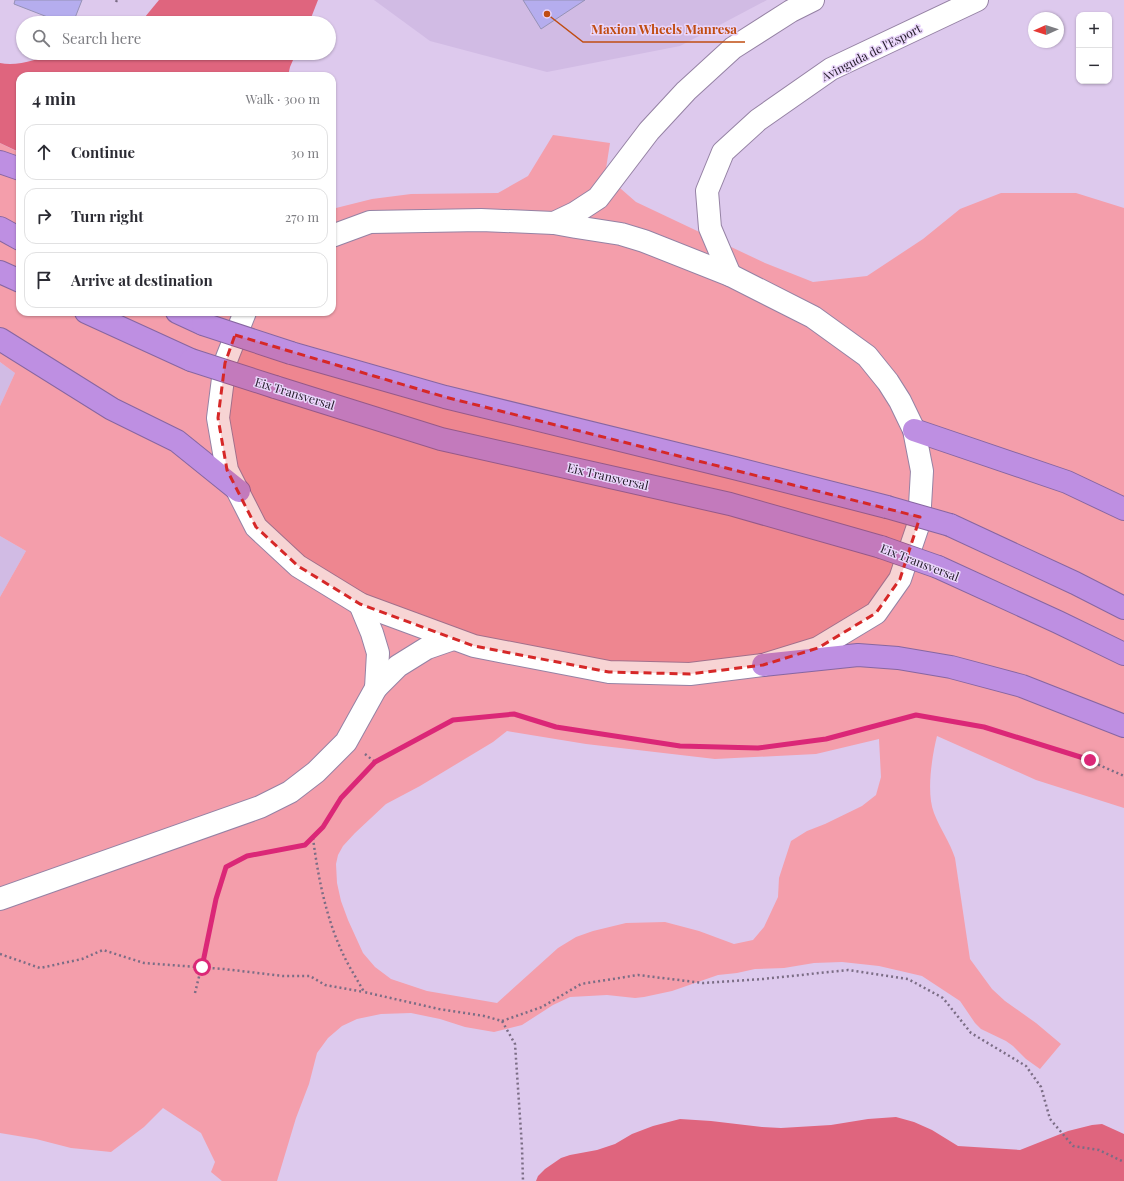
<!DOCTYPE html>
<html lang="en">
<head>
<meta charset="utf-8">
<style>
	:root { --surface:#fff; --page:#f7f7f7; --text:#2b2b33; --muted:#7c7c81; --line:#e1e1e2 }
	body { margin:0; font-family:"Playfair Display",serif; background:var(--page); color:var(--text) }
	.controls { position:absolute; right:12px; top:12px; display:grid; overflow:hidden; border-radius:8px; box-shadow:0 1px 3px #0004 }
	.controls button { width:36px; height:36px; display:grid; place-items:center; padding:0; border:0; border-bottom:1px solid var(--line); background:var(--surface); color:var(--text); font:20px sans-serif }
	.compass { position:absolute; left:1028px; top:12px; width:36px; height:36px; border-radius:50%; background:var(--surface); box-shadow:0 1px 3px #0004; rotate:267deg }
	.stop { position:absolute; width:12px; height:12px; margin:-9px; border:3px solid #db2777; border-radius:50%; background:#fff }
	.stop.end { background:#db2777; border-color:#fff; box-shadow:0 1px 4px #0008 }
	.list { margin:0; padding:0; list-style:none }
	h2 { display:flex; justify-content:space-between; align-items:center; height:52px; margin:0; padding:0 16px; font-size:17px }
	h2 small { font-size:13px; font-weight:400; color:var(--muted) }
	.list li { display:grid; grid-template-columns:26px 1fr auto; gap:12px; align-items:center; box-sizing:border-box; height:56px; margin:0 8px 8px; padding:0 8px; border:1px solid var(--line); border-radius:12px }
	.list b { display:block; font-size:15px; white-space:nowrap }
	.list em { font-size:13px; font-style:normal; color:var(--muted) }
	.icon { flex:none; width:22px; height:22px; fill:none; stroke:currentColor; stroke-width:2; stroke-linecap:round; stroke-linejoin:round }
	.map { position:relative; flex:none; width:1124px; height:1181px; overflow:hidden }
	.search { position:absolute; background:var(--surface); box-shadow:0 1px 3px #0004; left:16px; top:16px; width:320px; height:44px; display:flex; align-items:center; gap:10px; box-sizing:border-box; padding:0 14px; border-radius:22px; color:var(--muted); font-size:15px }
	.panel { position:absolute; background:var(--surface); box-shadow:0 1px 3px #0004; left:16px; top:72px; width:320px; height:244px; border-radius:12px }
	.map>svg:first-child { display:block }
</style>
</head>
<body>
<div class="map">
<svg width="1124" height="1181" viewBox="0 0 1124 1181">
	<rect width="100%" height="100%" fill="#ddc9ed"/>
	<g fill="#d1bbe4">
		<path d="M374,0H767L680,46L547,72L430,41Z"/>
		<path d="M0,362L15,373L0,406Z"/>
		<path d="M0,536L26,551L0,597Z"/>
	</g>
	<path fill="#f49eab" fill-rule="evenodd" d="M553,135L610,143L605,175L636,202L765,263L813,282L867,276L923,239L960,209L1001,193H1076L1124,208V808L1036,780L937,736C932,756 926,793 934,813C940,829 950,842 955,858L970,959L992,989L1005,1001L1036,1023L1061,1044L1040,1069L1026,1059L1013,1046L1006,1041L981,1029L975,1023L960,1001L922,976L879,966L842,962L814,963L784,968L755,969L737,973L718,975L672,991L644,997L635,998L607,995L570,997L553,1005L522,1025L494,1032L465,1027L440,1019L411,1013L381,1014L357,1019L342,1026L328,1038L317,1053L309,1084L296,1118L277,1181H222L211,1172L215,1162L201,1133L163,1108L144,1127L111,1152L71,1148L36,1139L0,1133V597L26,551L0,536V406L15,373L0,362V143L20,153V312H332V209L372,199L411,194L498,193L528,176ZM507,731L586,744L715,759L816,754L879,739L881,777L876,795L862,806L825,824L807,831L791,841L779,878L778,897L764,927L753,940L734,944L699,931L665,922L626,923L593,931L576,937L558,948L497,1003L427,991L391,979L375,967L363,953L348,920L341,901L337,883L336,864L338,855L343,846L355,833L386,804L420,786L493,742Z"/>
	<g fill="#df657e">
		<path d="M159,0H318L309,23H140Z"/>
		<path d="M55,53H296L290,67L288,76H20V153L19,152L0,143V63C17,67 39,59 55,53Z"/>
		<path d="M896,1117L914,1122L932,1130L958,1146L1020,1150L1068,1131L1092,1125L1102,1124L1124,1134V1181H536L538,1176L545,1169L561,1158L570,1155L597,1150L615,1144L632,1134L653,1126L680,1119L711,1121L762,1127L781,1128L831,1125L868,1119Z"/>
	</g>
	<g fill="#b5adee" stroke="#9692b6">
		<path d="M15,0H82L73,23H63L14,4Z"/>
		<path d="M523,0H585L541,29Z"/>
	</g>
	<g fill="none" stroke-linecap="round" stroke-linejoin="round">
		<defs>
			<g id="minor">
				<path d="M554,223L575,213L598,198L649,131L686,91L733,48L791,11L813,0"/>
				<path d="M730,275L710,228L707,191L723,152L758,120L831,69L977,0"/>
				<path d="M245,312L225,363L218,418L227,470L256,527L298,566L360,604L474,646L609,672L690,674L763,665L818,648L876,613L900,579L919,523L922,471L914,430L900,401L888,382L867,356L813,317L730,275L644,241L621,234L576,227L554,223L481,220L370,222L332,236"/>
				<path d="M360,604L372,633L378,653L376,688"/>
				<path d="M0,899L260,807L290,792L316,772L346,742L376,688L398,666L427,648L453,639"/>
			</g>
			<g id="highway">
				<path d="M0,162L20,169"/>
				<path d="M0,228L20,239"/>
				<path d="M0,272L20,281"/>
				<path d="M86,312L191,360"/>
				<path d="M177,312L203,324"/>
				<path d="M0,339L112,409L177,441L239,491"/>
				<path d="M291,353L445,397L734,468L887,507"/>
				<path d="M275,387L441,439L730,504L881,547"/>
				<path d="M914,430L1067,482L1124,509"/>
				<path d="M950,525L1075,583L1124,608"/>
				<path d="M938,567L1058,622L1124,654"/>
				<path d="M763,665L858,655L898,658L951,667L1022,686L1124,726"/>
			</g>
		</defs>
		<use href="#minor" stroke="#9582a4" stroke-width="24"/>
		<use href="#highway" stroke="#8766a1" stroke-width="24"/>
		<g stroke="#7b6d85" stroke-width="2.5" stroke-dasharray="2 3" stroke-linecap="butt">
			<path d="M116,2L117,0"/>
			<path d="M365,754L375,762"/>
			<path d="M313,838C318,877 326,918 343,954C349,967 357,979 364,992L439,1009L484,1016L502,1021L515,1044L522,1147L523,1181"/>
			<path d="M0,954L40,968L82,959L103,950L144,963L224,969L283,976H310L325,985L364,992"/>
			<path d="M195,993L207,944L216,899L226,867L247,856L305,845L323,827L341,798L375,762L453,720L514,714L556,727L680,746L758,748L826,739L916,715L984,727L1090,761L1124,776"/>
			<path d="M502,1021L542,1007L581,984L638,975L703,983L763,979L848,970L908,979L943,998L971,1033L1026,1066L1041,1087L1050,1119L1073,1146L1099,1150L1124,1162"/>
		</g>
		<use href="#minor" stroke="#fff" stroke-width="22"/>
		<use href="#highway" stroke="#be8fe2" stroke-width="22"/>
		<defs>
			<g id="highway-bridge">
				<path d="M203,324L291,353"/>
				<path d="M191,360L275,387"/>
				<path d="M887,507L950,525"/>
				<path d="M881,547L938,567"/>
			</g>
		</defs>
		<use href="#highway-bridge" stroke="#8766a1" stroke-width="24" stroke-linecap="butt"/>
		<use href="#highway-bridge" stroke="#be8fe2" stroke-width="22"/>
	</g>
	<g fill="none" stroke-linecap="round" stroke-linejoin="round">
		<path stroke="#db2777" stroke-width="5" d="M202,967L216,899L226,867L247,856L305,845L323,827L341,798L375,762L453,720L514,714L556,727L680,746L758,748L826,739L916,715L984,727L1090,760"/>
	</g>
	<path fill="#d62828" fill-opacity="0.2" stroke="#d62828" stroke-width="3" stroke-dasharray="8 5" stroke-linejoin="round" d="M235,335L445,397L920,517L900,579L876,613L818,648L763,665L690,674L609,672L474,646L360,604L298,566L256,527L227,470L218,418L225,363Z"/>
	<g text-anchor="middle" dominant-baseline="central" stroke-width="3" stroke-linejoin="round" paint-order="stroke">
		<g font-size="12" fill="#221b28" stroke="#ead6fb">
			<text transform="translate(871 52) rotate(-27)">Avinguda de l'Esport</text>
			<text transform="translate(295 393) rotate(17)">Eix Transversal</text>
			<text transform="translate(608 476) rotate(13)">Eix Transversal</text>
			<text transform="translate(920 562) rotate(21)">Eix Transversal</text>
		</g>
	</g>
	<path fill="none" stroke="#c04d12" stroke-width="1.5" d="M547 14L583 42H745"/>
	<circle fill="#c04d12" stroke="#ead6fb" stroke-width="1.5" cx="547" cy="14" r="4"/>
	<g font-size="13" text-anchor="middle" font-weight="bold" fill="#c04d12" stroke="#ead6fb" stroke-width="3" stroke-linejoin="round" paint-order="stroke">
		<text x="664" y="34">Maxion Wheels Manresa</text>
	</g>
</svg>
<div class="controls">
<button>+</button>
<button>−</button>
</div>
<svg class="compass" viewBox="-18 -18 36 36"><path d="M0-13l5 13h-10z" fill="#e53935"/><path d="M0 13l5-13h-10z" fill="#7c7c81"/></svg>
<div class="stop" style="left:202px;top:967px"></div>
<div class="stop end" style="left:1090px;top:760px"></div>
<div class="search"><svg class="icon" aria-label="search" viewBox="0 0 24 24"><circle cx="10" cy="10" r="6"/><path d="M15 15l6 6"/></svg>Search here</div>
<section class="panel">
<h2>4 min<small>Walk · 300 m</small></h2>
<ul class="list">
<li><svg class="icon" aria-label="ahead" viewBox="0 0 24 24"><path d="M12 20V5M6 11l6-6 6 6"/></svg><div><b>Continue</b></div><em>30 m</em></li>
<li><svg class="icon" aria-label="right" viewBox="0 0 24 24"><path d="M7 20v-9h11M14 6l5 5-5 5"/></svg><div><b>Turn right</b></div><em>270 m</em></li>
<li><svg class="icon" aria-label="arrive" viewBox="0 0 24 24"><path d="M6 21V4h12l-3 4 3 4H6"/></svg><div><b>Arrive at destination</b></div></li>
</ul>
</section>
</div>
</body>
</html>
